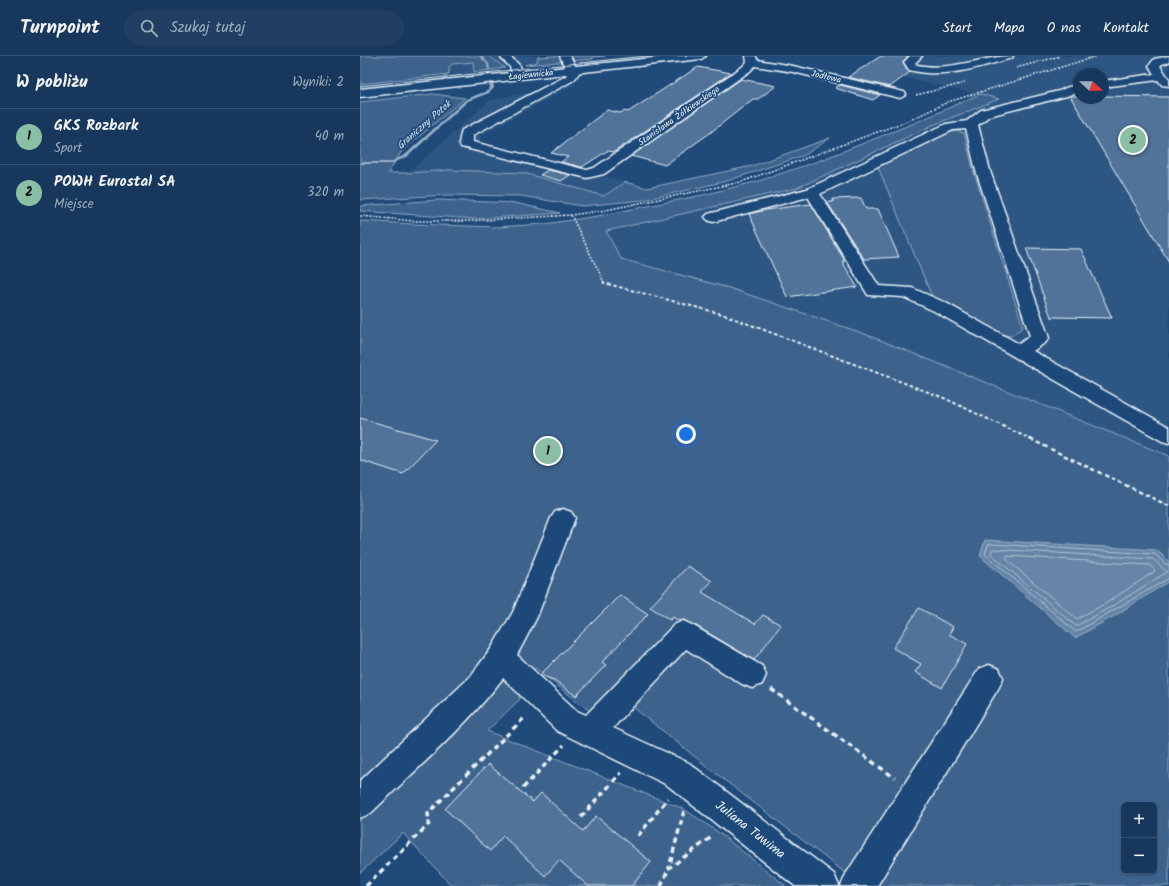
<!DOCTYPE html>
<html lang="pl">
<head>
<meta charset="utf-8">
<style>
	:root { --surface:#17385c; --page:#203f62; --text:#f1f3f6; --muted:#9eacbb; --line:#365272; --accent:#8abfa5 }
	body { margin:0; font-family:Kalam,sans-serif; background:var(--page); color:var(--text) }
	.controls { position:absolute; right:12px; bottom:12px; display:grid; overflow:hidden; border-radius:6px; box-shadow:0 1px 3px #0004 }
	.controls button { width:36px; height:36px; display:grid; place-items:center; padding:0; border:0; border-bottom:1px solid var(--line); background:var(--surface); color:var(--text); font:20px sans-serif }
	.compass { position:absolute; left:713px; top:12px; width:36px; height:36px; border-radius:50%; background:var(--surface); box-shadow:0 1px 3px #0004; rotate:111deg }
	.you { position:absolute; left:326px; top:378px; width:14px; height:14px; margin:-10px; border:3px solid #fff; border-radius:50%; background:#1a73e8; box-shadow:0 0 0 6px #1a73e833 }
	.badge { display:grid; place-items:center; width:26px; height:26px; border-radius:50%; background:var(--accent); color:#111; font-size:13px; font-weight:700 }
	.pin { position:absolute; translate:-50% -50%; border:2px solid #fff; box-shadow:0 1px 4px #0006 }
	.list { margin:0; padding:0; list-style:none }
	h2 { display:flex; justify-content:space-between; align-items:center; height:52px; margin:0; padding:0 16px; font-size:17px }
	h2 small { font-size:13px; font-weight:400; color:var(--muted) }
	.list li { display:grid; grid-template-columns:26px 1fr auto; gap:12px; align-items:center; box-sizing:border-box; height:56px; padding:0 16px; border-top:1px solid var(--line) }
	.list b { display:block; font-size:15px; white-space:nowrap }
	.list p { margin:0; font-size:13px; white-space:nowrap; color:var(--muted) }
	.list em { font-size:13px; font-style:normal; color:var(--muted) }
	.icon { flex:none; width:22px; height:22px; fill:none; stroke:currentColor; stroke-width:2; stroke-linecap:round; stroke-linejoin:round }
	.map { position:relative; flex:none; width:809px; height:830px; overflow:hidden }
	header { display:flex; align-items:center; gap:24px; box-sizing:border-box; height:56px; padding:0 20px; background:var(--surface); border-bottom:1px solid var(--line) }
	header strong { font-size:19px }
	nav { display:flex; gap:22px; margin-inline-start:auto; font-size:14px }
	.search { width:280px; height:36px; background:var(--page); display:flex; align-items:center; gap:10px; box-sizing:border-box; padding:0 14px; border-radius:22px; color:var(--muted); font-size:15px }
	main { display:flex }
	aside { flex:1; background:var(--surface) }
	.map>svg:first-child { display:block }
</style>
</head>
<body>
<header>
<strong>Turnpoint</strong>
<div class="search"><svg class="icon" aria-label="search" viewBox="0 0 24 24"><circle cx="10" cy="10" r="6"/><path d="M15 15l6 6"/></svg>Szukaj tutaj</div>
<nav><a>Start</a><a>Mapa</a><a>O nas</a><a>Kontakt</a></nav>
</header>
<main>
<aside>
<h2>W pobliżu<small>Wyniki: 2</small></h2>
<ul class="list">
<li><span class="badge">1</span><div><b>GKS Rozbark</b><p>Sport</p></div><em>40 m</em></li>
<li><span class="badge">2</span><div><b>POWH Eurostal SA</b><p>Miejsce</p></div><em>320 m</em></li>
</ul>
</aside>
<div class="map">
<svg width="809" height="830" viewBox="0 0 809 830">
	<rect width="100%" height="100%" fill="#1f4a7a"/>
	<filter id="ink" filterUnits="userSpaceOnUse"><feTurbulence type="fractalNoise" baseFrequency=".025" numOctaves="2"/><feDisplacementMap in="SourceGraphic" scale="8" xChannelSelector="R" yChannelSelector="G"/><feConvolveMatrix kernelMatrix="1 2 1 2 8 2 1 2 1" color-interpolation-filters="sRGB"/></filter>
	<g filter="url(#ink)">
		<g fill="#2e5683" fill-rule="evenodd">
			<path d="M129,0H194L179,1L178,6L165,9L145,12Z"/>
			<path d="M532,0H809V400L505,278L369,232L261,203L246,175L437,132L573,69L638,43L517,15ZM719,18H743V42H719Z"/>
			<path d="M113,6L114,20L104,21L103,17L89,18V11L92,8Z"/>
			<path d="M215,28L121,79L120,86L265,126L244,140L164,117L89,114L48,117L130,44Z"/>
		</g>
		<g fill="#3c628c" stroke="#92aac2" fill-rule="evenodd">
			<path d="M0,0H129L145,12L114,16L113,6L92,8L89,11V18L0,28Z"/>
			<path d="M194,0H245L233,1V3L165,9L177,6L178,1Z"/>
			<path d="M73,38L105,42L42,95L28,117H48L89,114L164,117L244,140L265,126L287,132L392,110L470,82L445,99L367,125L283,144L222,150L161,140L86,139L0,144V46Z"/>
			<path d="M620,38L639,43L573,69L437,132L246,175L261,203L369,232L505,278L809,400V830H502L354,716L268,647L231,656L175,612L155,630L160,643L127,675L324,753L358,776L426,830H92L43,777L0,817V165L52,168L135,171L185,168L238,160L343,139L399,125L461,104L557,66ZM764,749H794V815H764Z"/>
			<path d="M597,75L604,77L613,113L663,271L651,280L641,279L572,241L518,111L589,77Z"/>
			<path d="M77,144L155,147L200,157L115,163L0,155V150Z"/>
		</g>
		<path fill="#6685a7" stroke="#9ab0c7" d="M625,484L797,494L809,506V525L756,559L715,582L620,500Z"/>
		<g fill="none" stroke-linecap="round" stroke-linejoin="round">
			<g stroke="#b4c6d8" stroke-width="1">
				<path d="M633,493L793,503L807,516L751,551L716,570L631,498Z"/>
				<path d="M648,500L790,509L795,515L748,546L717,563L647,504Z"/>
				<path d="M809,509L805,508L795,498L630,488L628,489L625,498L716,576L809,522"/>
			</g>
			<g fill="#9ab0c7" fill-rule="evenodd">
				<path d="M119,0H122L129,8L130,14H128L127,8Z"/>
				<path d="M131,26L133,27L134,32L129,37L108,45L47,101L31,108H0V106H30L45,99L106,43L127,35L130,32L129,27Z"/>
			</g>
		</g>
		<g fill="#517399" stroke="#e8f1f8">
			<path d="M521,0H548L543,6L548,15L550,16L530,31L488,21Z"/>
			<path d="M338,11L371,17L254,96L247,95L222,111L201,106L208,101L191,97L247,54L260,57L264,55L268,56Z"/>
			<path d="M381,23L416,30L398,43H393L350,77L305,109L271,100Z"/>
			<path d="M480,29L520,39L513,44L475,32Z"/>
			<path d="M710,40H719V42H743V40L809,41V206Z"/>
			<path d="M188,114L210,119L201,125L180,119Z"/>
			<path d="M501,142L506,153H518L539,201L504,203L467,146H473L472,143Z"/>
			<path d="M451,148L485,205H482L497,231L427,241L389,158L406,154Z"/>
			<path d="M666,192L721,193L752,262L691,261Z"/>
			<path d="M0,362L76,384L43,418L0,404Z"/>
			<path d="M328,510L352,525L342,536L395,568L403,559L421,569L394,604L333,568L324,564L319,565L313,561L310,564L290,551Z"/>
			<path d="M260,539L288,558L242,606L246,609L216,640L194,624L180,619Z"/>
			<path d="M559,552L593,571L589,578L607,588L582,632L555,616L561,608L533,592Z"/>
			<path d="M128,708L173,746L181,737L223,775L236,760L291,806L272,830H228L199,804L185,820L143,780L130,795L85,753Z"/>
		</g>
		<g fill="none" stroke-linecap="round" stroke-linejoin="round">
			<defs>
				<g id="minor">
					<path d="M142,0H150L160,10L163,20L161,22H153L150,11L141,2Z"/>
					<path d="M200,0H210L219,17L214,24L113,79V86L227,114L234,112L382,11L387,6L386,0H396L397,4L433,10L544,36L546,38L544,40L540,42L433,16L395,10L390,15L244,118L227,122L101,91L99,88L101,77L102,74L206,20L207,17Z"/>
					<path d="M550,0H562L555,7L557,9C592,16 620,0 653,0L652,2C618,12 584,23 549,14L544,6Z"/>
					<path d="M809,0V6L802,8L800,10L809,23V30L802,29L798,24L743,31V25L794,18L789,10L794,3Z"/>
					<path d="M719,29V35L707,40L629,60L618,69L630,115L689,282L686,286L673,295L809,371V387L802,385L574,255L543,241L508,239L448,141L353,166L348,164L345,161L348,158L447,133L586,68L607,65L621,54L699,35L708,31ZM606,73L616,115L670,280L659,288L586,247L552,232L519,230L460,138L593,74Z"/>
					<path d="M203,453L211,456L215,462L177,561L157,599L217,655L226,659L314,569L323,565L332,569L402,610L406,619L402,628L392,632L382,628L326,593L253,672L329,707L474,818L479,830H435L307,729L197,675L143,622C107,670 54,715 11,757L0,762V725L110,621L131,593L153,556L191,462L195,456Z"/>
					<path d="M629,609L639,613L643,622L639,631L517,830H481L486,818L619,613Z"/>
				</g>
				<path id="major" d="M311,0H346L341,3L0,41V33Z"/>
			</defs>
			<use href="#minor" stroke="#e8f1f8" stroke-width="3"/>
			<use href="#major" stroke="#e8f1f8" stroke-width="3"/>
			<g stroke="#e8f1f8" stroke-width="1.5" stroke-dasharray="2 1.5" stroke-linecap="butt">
				<path d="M656,12L700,0"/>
				<path d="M556,39L605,27"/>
				<path d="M211,159L244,226"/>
				<path d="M0,160L54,165H108L211,159L246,154L381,126L550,64L588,46L737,0"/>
			</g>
			<path stroke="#e8f1f8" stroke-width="2" stroke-dasharray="3.5 2.5" stroke-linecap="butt" d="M243,225L244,227L362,258L584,342L672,384"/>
			<path stroke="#e8f1f8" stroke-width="2.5" stroke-dasharray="4.5 3" stroke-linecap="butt" d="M670,383L809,450"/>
			<g stroke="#e8f1f8" stroke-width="3.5" stroke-dasharray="5.5 4" stroke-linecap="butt">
				<path d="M411,633L535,722"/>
				<path d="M163,732L204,689"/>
				<path d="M324,755L309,812L353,780"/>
				<path d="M221,761L261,717"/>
				<path d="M278,780L308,742"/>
				<path d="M6,830L69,768L68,757L166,660"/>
				<path d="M301,830L309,812"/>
			</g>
			<use href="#minor" fill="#1f4a7a" fill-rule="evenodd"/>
			<use href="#major" fill="#1f4a7a" fill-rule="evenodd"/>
			<path stroke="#e8f1f8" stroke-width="1" d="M0,30L286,0"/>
		</g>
	</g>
	<g text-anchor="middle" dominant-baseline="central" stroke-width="3.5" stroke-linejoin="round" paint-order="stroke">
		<g font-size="9" fill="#e8f1f8" stroke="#1f4a7a">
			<text transform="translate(171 19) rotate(-6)">Łagiewnicka</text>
			<text transform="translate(466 21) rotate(13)">Jodłowa</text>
			<text transform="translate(319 60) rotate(-35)">Stanisława Żółkiewskiego</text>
		</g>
		<g font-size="10" font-style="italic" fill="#d4e1ec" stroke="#1f4a7a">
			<text transform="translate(64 69) rotate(-41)">Graniczny Potok</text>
		</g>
		<g font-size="13" fill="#e8f1f8" stroke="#1f4a7a">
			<text transform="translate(390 774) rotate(38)">Juliana Tuwima</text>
		</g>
	</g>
</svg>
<div class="controls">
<button>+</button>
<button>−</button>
</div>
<svg class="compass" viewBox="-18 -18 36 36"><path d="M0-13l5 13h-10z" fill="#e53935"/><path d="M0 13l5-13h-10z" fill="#9eacbb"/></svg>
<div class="you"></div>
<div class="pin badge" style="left:188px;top:395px">1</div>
<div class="pin badge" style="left:773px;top:84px">2</div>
</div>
</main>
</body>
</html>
